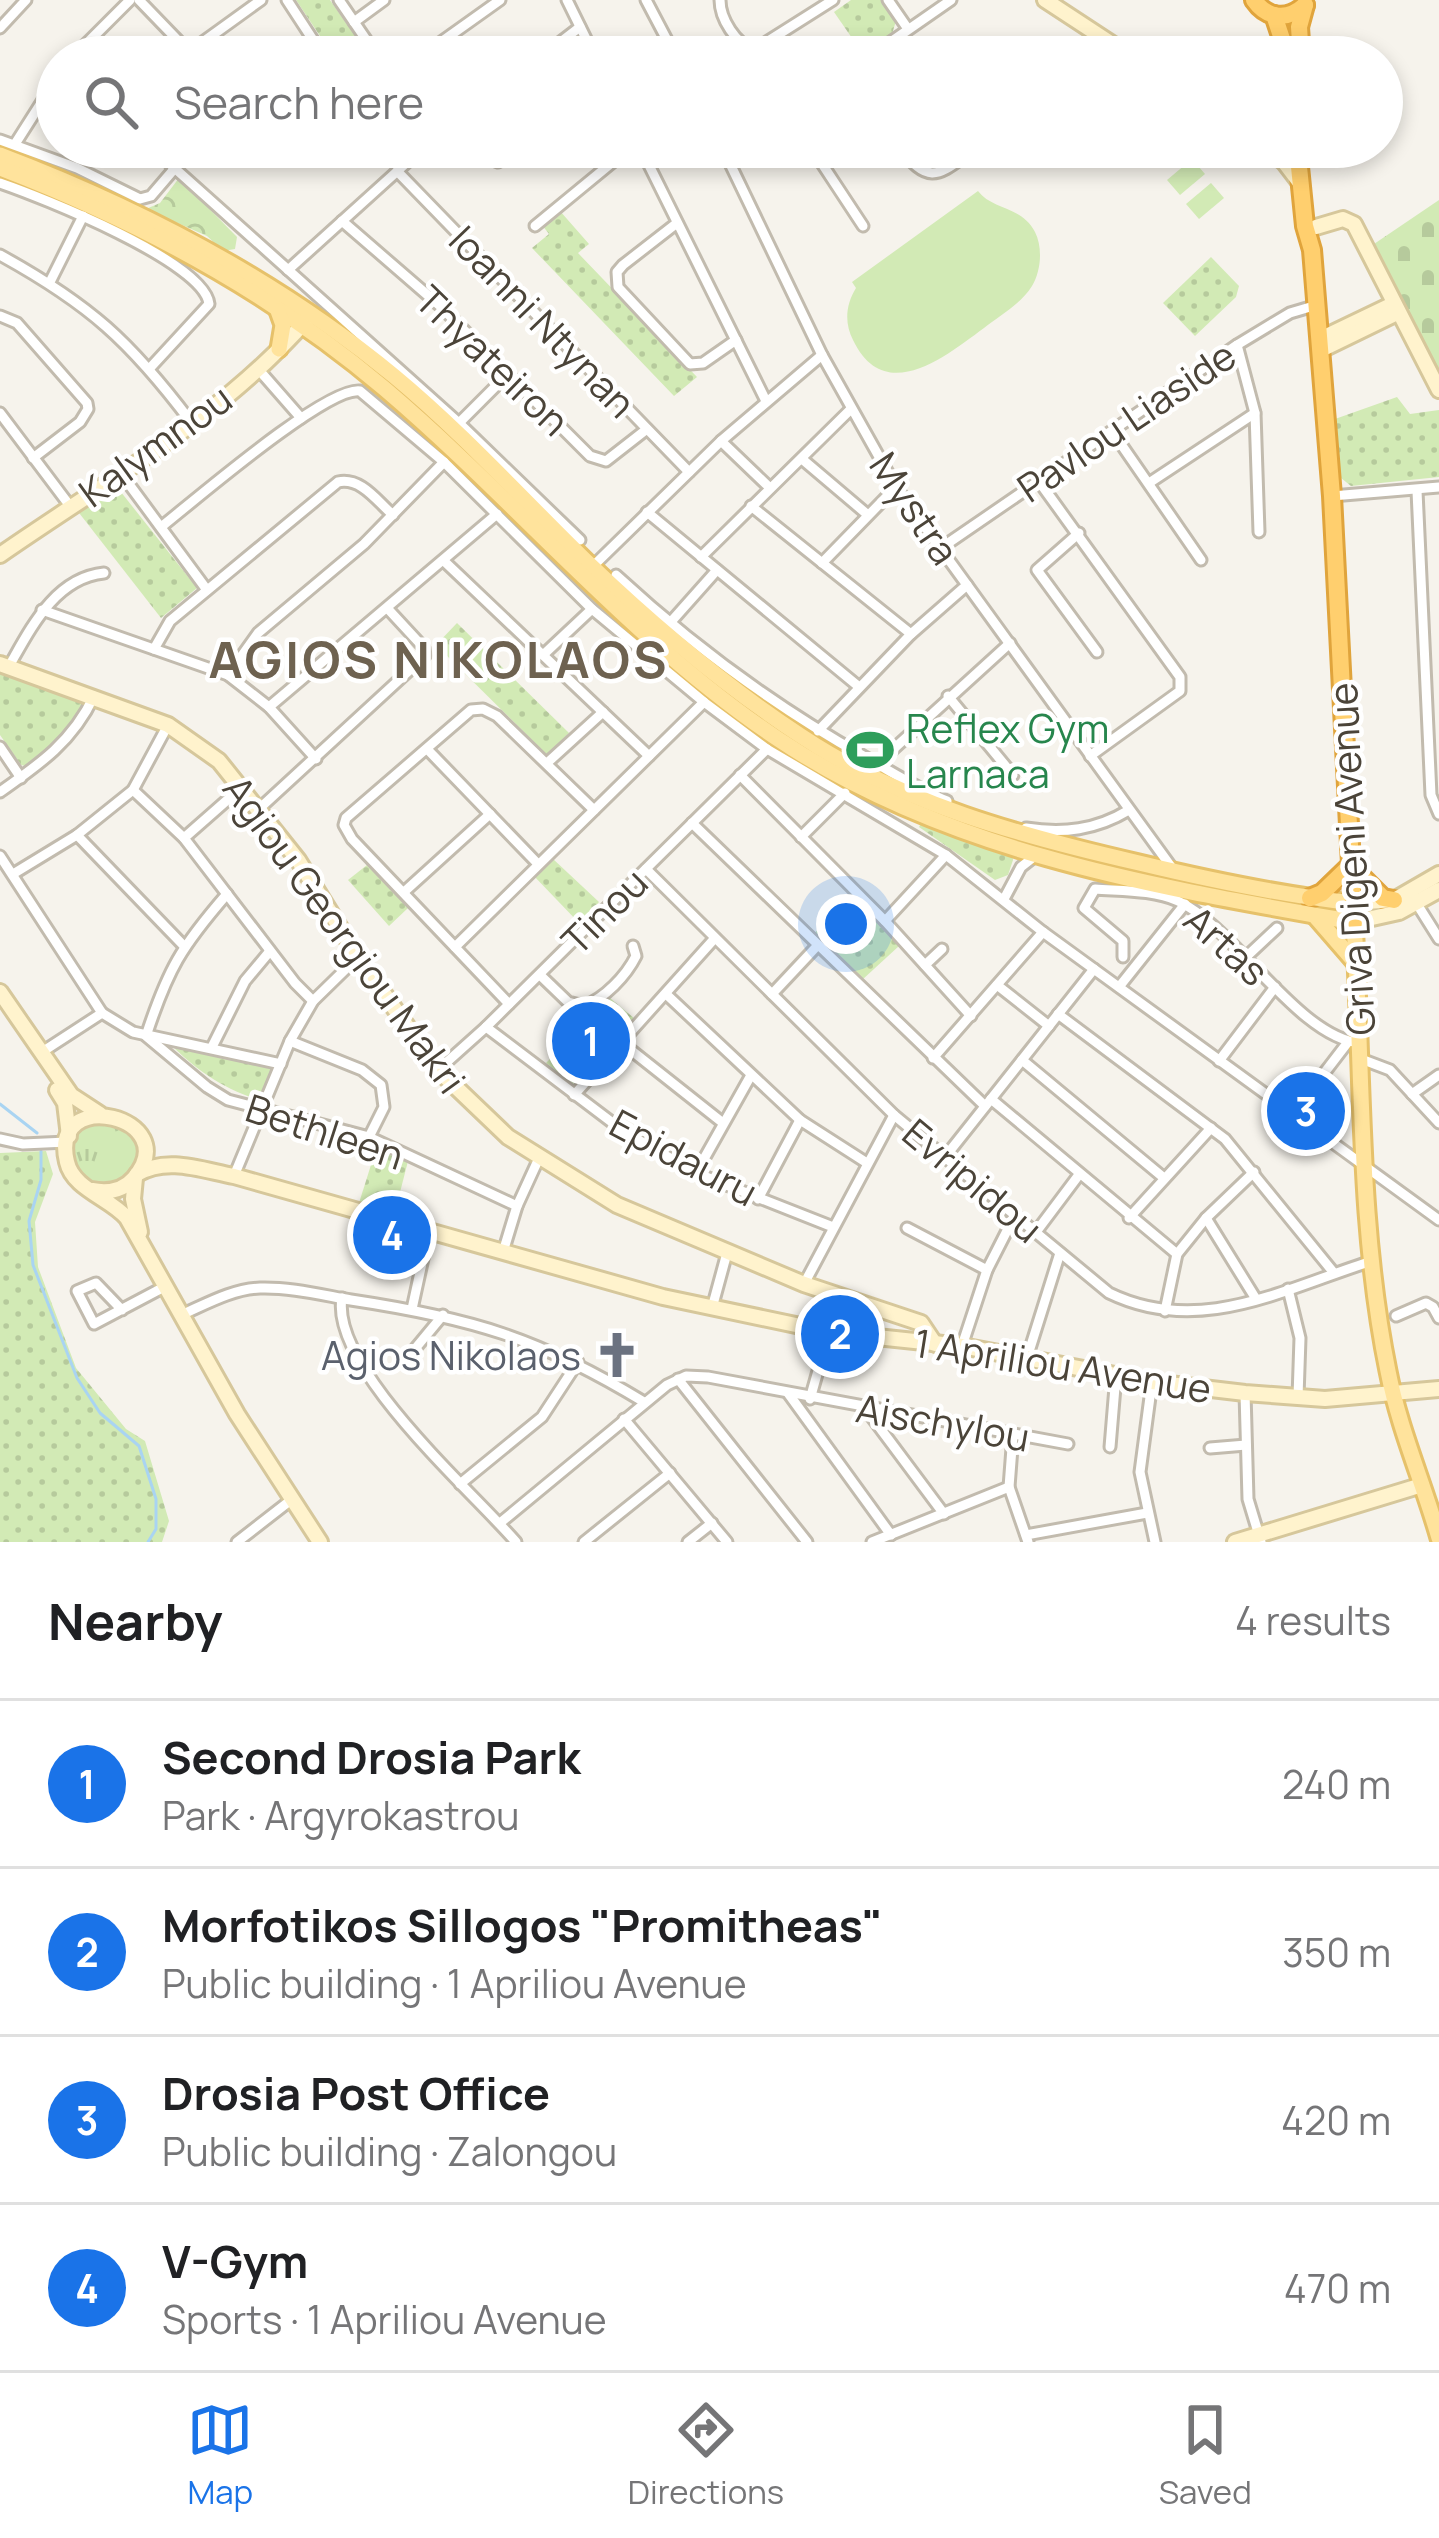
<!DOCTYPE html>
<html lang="en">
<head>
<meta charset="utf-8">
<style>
	:root { --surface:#fff; --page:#f6f6f6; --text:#202124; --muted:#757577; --line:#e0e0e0; --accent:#1a73e8 }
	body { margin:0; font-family:Manrope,sans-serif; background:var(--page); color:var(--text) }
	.you { position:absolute; left:846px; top:924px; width:42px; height:42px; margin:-30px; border:9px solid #fff; border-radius:50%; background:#1a73e8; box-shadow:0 0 0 18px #1a73e833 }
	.badge { display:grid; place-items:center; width:78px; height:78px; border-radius:50%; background:var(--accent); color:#fff; font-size:39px; font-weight:700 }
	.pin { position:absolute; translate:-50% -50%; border:6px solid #fff; box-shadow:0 3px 12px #0006 }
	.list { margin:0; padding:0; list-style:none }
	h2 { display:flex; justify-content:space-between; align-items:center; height:156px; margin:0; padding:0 48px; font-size:51px }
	h2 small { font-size:39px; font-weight:400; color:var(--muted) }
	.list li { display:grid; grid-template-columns:78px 1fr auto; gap:36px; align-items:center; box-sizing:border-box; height:168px; padding:0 48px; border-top:3px solid var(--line) }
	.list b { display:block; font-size:45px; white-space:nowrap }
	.list p { margin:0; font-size:39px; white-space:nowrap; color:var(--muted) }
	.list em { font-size:39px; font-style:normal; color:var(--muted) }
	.icon { flex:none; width:66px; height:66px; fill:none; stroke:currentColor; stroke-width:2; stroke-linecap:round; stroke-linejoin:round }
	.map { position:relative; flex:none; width:1439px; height:1542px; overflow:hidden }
	.search { position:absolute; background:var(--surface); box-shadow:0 6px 18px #0003; left:36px; right:36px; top:36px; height:132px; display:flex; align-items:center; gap:30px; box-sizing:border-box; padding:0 42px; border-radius:66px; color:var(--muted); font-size:45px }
	.sheet { height:828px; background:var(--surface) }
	nav { display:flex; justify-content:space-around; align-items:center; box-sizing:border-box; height:168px; border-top:3px solid var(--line); background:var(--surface); font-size:33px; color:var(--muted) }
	nav a { display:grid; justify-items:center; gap:6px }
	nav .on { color:var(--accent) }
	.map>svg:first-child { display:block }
</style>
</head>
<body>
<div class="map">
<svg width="1439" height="1542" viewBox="0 0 1439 1542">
	<defs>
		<pattern id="grass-tufts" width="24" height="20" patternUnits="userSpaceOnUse" patternTransform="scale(3)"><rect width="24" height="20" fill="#d2eab5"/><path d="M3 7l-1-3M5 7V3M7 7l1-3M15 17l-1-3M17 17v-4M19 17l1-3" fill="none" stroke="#b6ca9c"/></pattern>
		<pattern id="forest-crowns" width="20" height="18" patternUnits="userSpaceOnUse" patternTransform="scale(3)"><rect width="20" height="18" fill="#d2eab5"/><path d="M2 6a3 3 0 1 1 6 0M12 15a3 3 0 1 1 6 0" fill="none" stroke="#b6ca9c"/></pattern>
		<pattern id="cemetery-stones" width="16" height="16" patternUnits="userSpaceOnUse" patternTransform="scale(3)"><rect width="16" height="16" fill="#d2eab5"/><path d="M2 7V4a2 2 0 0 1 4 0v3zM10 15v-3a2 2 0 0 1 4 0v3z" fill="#b6ca9c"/></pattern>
		<pattern id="park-dots" width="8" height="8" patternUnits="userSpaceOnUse" patternTransform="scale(3)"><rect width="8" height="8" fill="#d2eab5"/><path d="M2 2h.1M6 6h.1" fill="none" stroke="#b6ca9c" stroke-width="1.8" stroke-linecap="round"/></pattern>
	</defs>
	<rect width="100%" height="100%" fill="#f6f3ec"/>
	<circle fill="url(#grass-tufts)" cx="105" cy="1152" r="32"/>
	<path fill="url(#forest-crowns)" d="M179,178L237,237L235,249L223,251L207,236L146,209L160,203Z"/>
	<path fill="url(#cemetery-stones)" d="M1439,200V373L1436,374L1374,244Z"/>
	<g fill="url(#park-dots)">
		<path d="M296,0H330L370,57H334Z"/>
		<path d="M851,0H881L896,21L892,34L863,54L834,12Z"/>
		<path d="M560,211L589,244L578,253L697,377L674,396L532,248L549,234L542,225Z"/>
		<path d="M1211,257L1239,286L1236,297L1195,336L1163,303Z"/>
		<path d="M1397,397L1410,414L1439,410V477L1351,486L1341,478L1335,419Z"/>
		<path d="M113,482L197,588L161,618L76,509Z"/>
		<path d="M457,623L569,733L547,755L436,645Z"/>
		<path d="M0,672L77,698L85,708L78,723L31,767L21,765L0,735Z"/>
		<path d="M924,818L1012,853L1013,860L1008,875L995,880L919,827Z"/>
		<path d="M552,858L599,902L580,924L532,874Z"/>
		<path d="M367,865L408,908L389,926L348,880Z"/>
		<path d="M849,894L899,946L862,980L814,934Z"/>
		<path d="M610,998L635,1019L574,1084L546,1063Z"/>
		<path d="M168,1042L275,1070L262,1101C223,1089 197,1071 168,1042Z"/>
		<path d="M376,1149L408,1161L395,1212L359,1203Z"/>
		<path d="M46,1151L53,1174L35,1222L38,1267L76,1368L126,1429L145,1441L169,1521L162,1542H0V1153Z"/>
	</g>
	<g fill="#d2eab5">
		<path d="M1192,159L1205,174L1180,195L1167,180Z"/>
		<path d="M1211,183L1224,198L1199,219L1186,204Z"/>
		<path d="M978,191C992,210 1022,206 1035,232C1043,248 1041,271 1032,286C1022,303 999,316 984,328C947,355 885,407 853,340C844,323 846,304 856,288L852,282Z"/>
	</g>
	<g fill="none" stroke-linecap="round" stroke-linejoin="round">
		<g stroke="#a9d4f2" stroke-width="3">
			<path d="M0,1104L37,1133"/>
			<path d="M41,1151V1180L29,1221L33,1265L77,1378L100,1413L139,1446L156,1499V1529L148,1542"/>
		</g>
		<defs>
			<g id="street">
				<path d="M139,0L194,57"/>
				<path d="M287,0L317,46L302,57"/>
				<path d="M339,0L378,57"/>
				<path d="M567,0L595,57"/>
				<path d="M646,0L676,57"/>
				<path d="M720,0C720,19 736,44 754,50L833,0"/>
				<path d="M888,0L908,29"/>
				<path d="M354,22L384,0"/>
				<path d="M0,28L26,0"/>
				<path d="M189,52L261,0"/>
				<path d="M73,57L130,0"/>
				<path d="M420,57L500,0"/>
				<path d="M541,57L580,27"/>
				<path d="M869,57L951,0"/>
				<path d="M983,57L1007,47L1019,57"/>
				<path d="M0,140L77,168L140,199L151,196L175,168"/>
				<path d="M15,144L57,78"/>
				<path d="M151,147L459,423L580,540"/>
				<path d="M640,147L766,401"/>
				<path d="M722,147L822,355L896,487L1172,868"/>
				<path d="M811,147L863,226"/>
				<path d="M900,147C931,190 941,172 978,147"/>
				<path d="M486,157L498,162L523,147"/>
				<path d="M397,171L689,472"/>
				<path d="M0,183C41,197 205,262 209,304L150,368"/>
				<path d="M342,221L439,305L590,456L606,461L647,429"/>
				<path d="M677,223L623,265L617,272L618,287L690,364L703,363L736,340"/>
				<path d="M535,226L631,147"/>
				<path d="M0,255C89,304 130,341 191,422"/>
				<path d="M288,270L424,147"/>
				<path d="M50,282L83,216"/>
				<path d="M0,316L17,323L87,403L88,409L80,422L33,458"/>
				<path d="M1237,345L1255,413L1259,532"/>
				<path d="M259,370L301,418"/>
				<path d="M0,413L70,506"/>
				<path d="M459,423L508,374"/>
				<path d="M1112,431L1201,560"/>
				<path d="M721,441L770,488"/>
				<path d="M802,459L868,515"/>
				<path d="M120,472L207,590"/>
				<path d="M1038,480L1180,677V691L1090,756"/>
				<path d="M1149,483L1255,413"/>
				<path d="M1417,491L1431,795L1439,814"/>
				<path d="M1332,496L1439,487"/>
				<path d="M751,506L911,634"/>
				<path d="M647,512L858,686"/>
				<path d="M161,527C194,501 327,386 360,391L444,462L592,609L704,702L767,749L946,855L1043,932L1439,1220"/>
				<path d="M1079,533L1037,570L1097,652"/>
				<path d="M941,548L1237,345L1290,313L1317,305"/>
				<path d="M701,557L851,409"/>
				<path d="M444,561L649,756"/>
				<path d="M822,563L896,487"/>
				<path d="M589,570L721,441L822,355"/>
				<path d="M616,575C693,646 774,706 865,757C892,772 918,789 947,801"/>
				<path d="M42,610L228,675L269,707L316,759"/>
				<path d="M669,624L717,570"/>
				<path d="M154,649L170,621L338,482C361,477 377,501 393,515"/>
				<path d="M543,655L592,609"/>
				<path d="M8,668C30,630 54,578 104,573"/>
				<path d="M228,675L258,633L364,544L444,462"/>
				<path d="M948,696L1013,775"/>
				<path d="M269,707L497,514"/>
				<path d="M818,731L911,634L967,585"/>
				<path d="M0,747L21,778"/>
				<path d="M428,750L538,864"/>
				<path d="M547,763L603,712"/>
				<path d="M877,764L1010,643"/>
				<path d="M740,775L885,921L971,1016"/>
				<path d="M133,790L184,838L295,983L313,1001"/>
				<path d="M0,792C40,764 73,741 94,696"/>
				<path d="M260,808L425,656L424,648L388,609"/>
				<path d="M692,823L985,1106"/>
				<path d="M1026,828C1063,834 1096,830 1129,810"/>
				<path d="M77,835L183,945"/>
				<path d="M801,837L845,793"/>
				<path d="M184,838L242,787"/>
				<path d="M0,856L102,1013"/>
				<path d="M646,869L894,1115L1109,1293C1200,1337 1283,1289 1372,1261"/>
				<path d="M13,874L77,835L133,790L168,725"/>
				<path d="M404,892L490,814"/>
				<path d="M227,894C181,947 168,969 146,1036L207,1087L228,1100L369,1137L517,1206"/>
				<path d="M1004,899L1021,867L1035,856"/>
				<path d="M1417,904L1439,939"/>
				<path d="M885,921L946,855"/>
				<path d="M455,947L704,702"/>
				<path d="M1123,957V941L1084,908L1095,889C1122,891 1154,890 1178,901C1234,927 1299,1038 1360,1043"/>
				<path d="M1245,958L1277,928"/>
				<path d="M925,965L942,949"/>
				<path d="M540,975L568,1002L584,1006C605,998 626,976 636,956L633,946"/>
				<path d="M997,985L1049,1026"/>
				<path d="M1119,987L1185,904"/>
				<path d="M666,994L800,1120L867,1163"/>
				<path d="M772,994L818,945"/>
				<path d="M509,1004L352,839L344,825L346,818L471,710L483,709L497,716L594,810"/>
				<path d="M102,1013L133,1032L281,1064"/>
				<path d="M1058,1014L1225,1139L1334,1273"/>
				<path d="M486,1027L626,1133L696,1173L833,1227"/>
				<path d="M290,1041L362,1070L381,1085L384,1107L369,1137"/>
				<path d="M622,1043L723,1123"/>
				<path d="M212,1047L245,981L270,951"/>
				<path d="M42,1052L102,1013"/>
				<path d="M933,1058L1043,932"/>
				<path d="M1361,1059L1390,1070L1439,1123"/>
				<path d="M1022,1060L1164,1178"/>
				<path d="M1219,1061L1275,987"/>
				<path d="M438,1070L486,1027L767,749"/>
				<path d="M1412,1094L1439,1075"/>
				<path d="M574,1095L715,938"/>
				<path d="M991,1099L1177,1254"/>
				<path d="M1292,1115L1348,1042"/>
				<path d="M0,1139L23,1144L67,1142"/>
				<path d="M945,1157L1094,969"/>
				<path d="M696,1173L750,1077"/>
				<path d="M234,1176L290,1041L313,1001L358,957"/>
				<path d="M758,1199L800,1120"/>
				<path d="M1129,1218L1211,1128"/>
				<path d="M1206,1218L1256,1299"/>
				<path d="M907,1228L987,1270"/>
				<path d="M1036,1232L1078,1176"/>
				<path d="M503,1252L517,1206L539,1158"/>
				<path d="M804,1284L894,1115"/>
				<path d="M1288,1289L1300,1338L1298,1397"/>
				<path d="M342,1298C330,1367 472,1491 516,1542"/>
				<path d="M712,1308L727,1253"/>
				<path d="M412,1309L429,1231"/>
				<path d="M122,1310L96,1283L77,1291L94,1324L166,1286"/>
				<path d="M1165,1311L1177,1254L1206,1218L1254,1172"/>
				<path d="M181,1315C206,1304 232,1289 260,1288C289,1287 322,1295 351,1300C471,1318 539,1338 644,1402"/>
				<path d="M1396,1316L1426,1303L1433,1307L1439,1318"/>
				<path d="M962,1346L987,1270L1015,1215"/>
				<path d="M414,1350L443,1315"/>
				<path d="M1027,1358L1060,1253"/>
				<path d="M678,1379L807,1542"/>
				<path d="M1152,1382L1140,1472L1155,1542"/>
				<path d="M788,1393L891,1535"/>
				<path d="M1245,1393L1248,1499L1261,1542"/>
				<path d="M810,1399L829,1332"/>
				<path d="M865,1408L944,1514"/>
				<path d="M624,1419L727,1542"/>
				<path d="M1013,1435L1009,1487L1028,1542"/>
				<path d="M1110,1447L1116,1375"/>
				<path d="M1210,1448L1246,1445"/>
				<path d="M460,1484L542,1417L578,1362"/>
				<path d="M500,1523L667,1385L686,1376L708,1377L1068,1444"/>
				<path d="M1026,1535L1147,1513"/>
				<path d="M237,1542L291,1500"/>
				<path d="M584,1542L670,1473"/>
				<path d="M688,1542L712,1523"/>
				<path d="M872,1542L1009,1487"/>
			</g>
			<g id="secondary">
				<path d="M1045,0L1132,57"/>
				<path d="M1264,147L1284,162L1300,183"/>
				<path d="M1316,227L1343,219L1354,224L1439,390"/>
				<path d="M1320,339L1393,304"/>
				<path d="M1321,350L1397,313"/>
				<path d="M0,555C105,482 225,415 309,317"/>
				<path d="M0,664L168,725L219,761L298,860L358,957L438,1070L508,1137L617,1205L804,1284L921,1323L935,1344"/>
				<path d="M1353,903L1394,900L1439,874"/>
				<path d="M1354,922L1399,912L1439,890"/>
				<path d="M0,992L71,1095L100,1114"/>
				<path d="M57,1090L65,1103L69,1136"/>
				<path d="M137,1174C167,1156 202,1170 234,1176L663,1297L829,1332L962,1346L1152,1382L1245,1393L1325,1399L1439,1389"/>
				<path d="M135,1178L133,1199L140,1232"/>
				<path d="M92,1190C108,1193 123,1191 134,1178C186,1117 48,1084 67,1162C73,1189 110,1198 127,1218L237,1414L320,1542"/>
				<path d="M1235,1542L1422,1485"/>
			</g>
			<g id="primary">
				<path d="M0,155C142,209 276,279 394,376C464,434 525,502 590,565C656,628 725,686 801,736C903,804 1021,836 1139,863C1210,880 1281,895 1353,903"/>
				<path d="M0,168C138,221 272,293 385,389C519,503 630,640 778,739C948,853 1156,887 1354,922C1363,1071 1358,1225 1388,1371C1399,1428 1423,1482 1439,1538"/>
				<path d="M278,311L283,325L279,349"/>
				<path d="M1315,916L1354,961"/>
			</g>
			<g id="highway">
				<path d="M1254,0C1267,19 1288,21 1305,5"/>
				<path d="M1274,15L1288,57"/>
				<path d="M1301,57L1299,27L1305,5"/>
				<path d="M1297,147L1305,226L1312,250L1332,496L1354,922"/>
				<path d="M1351,866L1383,898L1394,900"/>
				<path d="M1310,898L1322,893L1351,865"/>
			</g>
		</defs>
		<use href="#street" stroke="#c2bbae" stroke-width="15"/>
		<use href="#secondary" stroke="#d6c79b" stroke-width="20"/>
		<use href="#primary" stroke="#e6c16a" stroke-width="21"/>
		<use href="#highway" stroke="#e0a43c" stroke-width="22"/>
		<use href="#street" stroke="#fff" stroke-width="9"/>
		<use href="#secondary" stroke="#fff3cd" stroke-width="14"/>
		<use href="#primary" stroke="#ffe39c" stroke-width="15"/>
		<use href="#highway" stroke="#ffcf6e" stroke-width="16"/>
	</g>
	<defs>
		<symbol id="stadium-bare" viewBox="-9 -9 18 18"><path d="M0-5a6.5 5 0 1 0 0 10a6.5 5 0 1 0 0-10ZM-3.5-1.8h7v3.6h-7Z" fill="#2e9e5b" stroke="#fff" stroke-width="2.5" paint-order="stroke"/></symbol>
		<symbol id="church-bare" viewBox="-9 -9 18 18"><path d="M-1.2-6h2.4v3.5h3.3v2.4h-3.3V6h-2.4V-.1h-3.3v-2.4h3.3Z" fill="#6b7280" stroke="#fff" stroke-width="2.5" paint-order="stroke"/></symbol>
	</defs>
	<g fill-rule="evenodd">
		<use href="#stadium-bare" x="837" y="717" width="66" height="66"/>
		<use href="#church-bare" x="584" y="1322" width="66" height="66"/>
	</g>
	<g text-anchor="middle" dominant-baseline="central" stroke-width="9" stroke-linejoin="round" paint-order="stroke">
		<g font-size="39" fill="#4b4439" stroke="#fff">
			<text transform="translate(543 321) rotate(46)">Ioanni Ntynan</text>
			<text transform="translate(493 360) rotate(44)">Thyateiron</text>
			<text transform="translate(1126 421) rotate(-34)">Pavlou Liaside</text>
			<text transform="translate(155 445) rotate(-36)">Kalymnou</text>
			<text transform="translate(915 508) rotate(56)">Mystra</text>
			<text transform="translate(1351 859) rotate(-93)">Griva Digeni Avenue</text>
			<text transform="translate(604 911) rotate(-45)">Tinou</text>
			<text transform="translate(345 934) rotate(54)">Agiou Georgiou Makri</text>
			<text transform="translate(1227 945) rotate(42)">Artas</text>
			<text transform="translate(325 1131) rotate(18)">Bethleen</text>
			<text transform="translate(684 1157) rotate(28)">Epidauru</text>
			<text transform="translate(973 1180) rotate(40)">Evripidou</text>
			<text transform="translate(1063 1365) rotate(9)">1 Apriliou Avenue</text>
			<text transform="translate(943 1422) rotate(10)">Aischylou</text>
		</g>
		<g font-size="39" fill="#27864d" stroke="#fff" text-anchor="start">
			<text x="906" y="728">Reflex Gym<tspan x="906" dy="45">Larnaca</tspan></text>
		</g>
		<g font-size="39" fill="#5b616d" stroke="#fff" text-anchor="end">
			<text x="581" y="1355">Agios Nikolaos</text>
		</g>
		<g font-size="51" font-weight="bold" letter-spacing="3" fill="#6e6250" stroke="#fff">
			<text x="439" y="658">AGIOS NIKOLAOS</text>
		</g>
	</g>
</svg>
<div class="you"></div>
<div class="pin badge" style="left:591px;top:1041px">1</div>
<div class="pin badge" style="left:840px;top:1334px">2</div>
<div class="pin badge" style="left:1306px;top:1111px">3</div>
<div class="pin badge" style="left:392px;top:1235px">4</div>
<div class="search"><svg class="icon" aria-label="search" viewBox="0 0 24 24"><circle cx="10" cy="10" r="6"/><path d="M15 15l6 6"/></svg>Search here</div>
</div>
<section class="sheet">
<h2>Nearby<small>4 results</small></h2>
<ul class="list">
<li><span class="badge">1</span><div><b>Second Drosia Park</b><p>Park · Argyrokastrou</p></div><em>240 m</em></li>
<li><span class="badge">2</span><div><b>Morfotikos Sillogos &quot;Promitheas&quot;</b><p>Public building · 1 Apriliou Avenue</p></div><em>350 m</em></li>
<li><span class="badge">3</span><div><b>Drosia Post Office</b><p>Public building · Zalongou</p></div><em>420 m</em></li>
<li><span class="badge">4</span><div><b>V-Gym</b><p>Sports · 1 Apriliou Avenue</p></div><em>470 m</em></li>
</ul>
</section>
<nav>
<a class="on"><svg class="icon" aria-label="map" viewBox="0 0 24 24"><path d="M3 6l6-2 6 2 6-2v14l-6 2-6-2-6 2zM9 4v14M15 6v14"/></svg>Map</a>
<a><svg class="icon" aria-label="directions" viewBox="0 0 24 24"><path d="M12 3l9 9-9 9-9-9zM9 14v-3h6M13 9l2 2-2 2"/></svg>Directions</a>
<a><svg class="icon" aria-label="saved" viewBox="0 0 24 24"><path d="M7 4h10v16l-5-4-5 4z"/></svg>Saved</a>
</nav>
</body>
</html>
